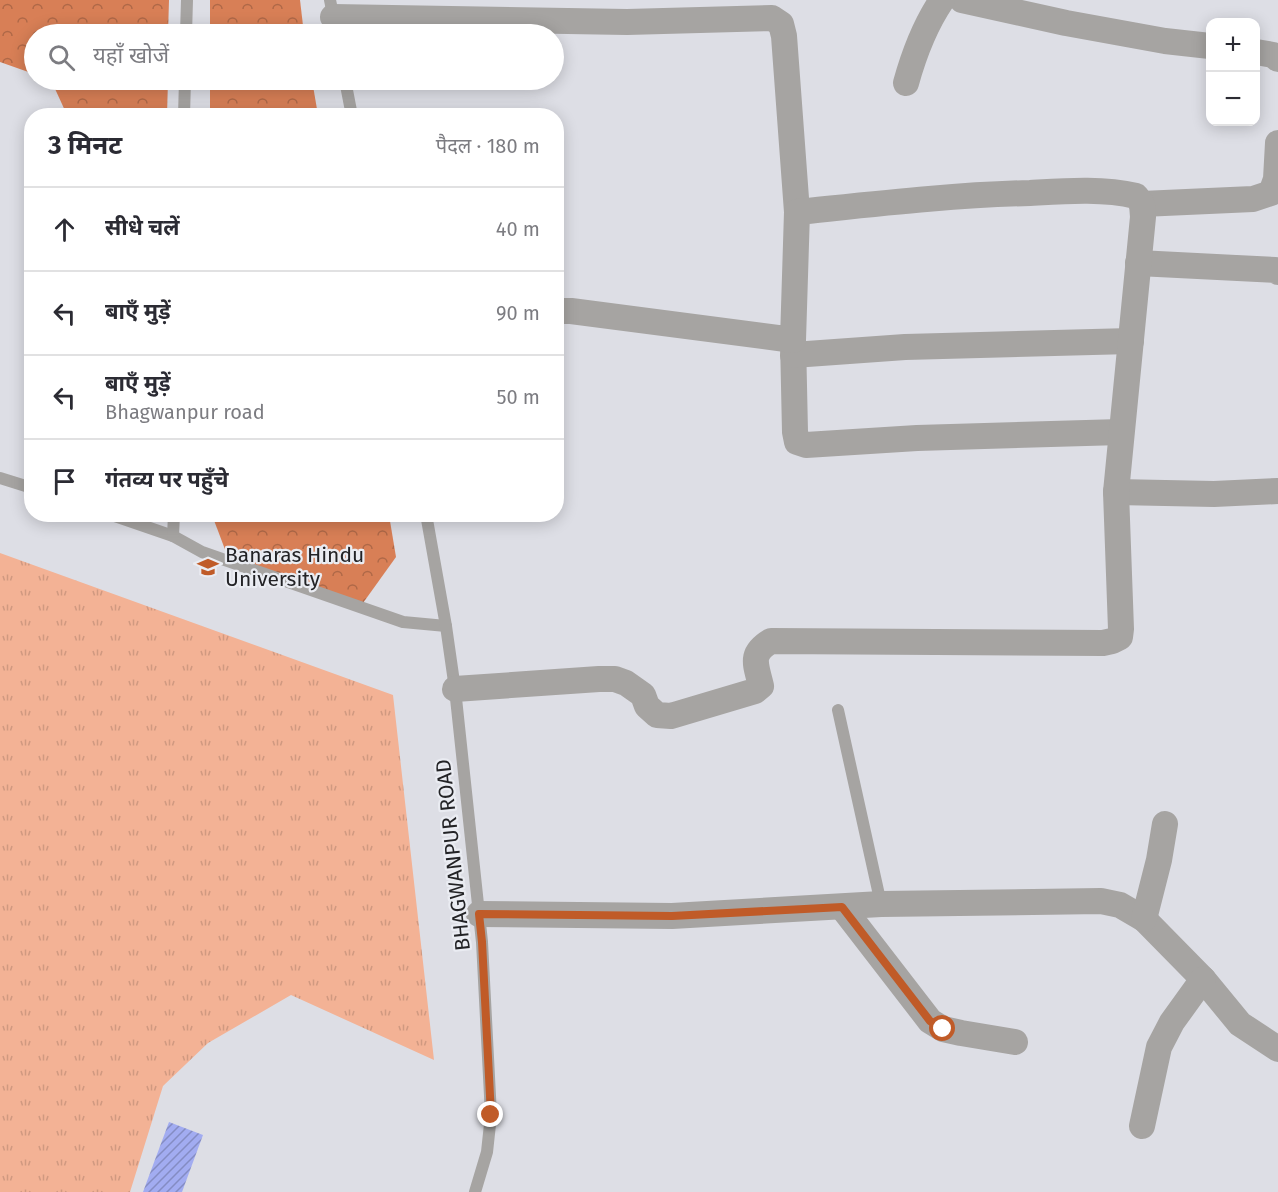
<!DOCTYPE html>
<html lang="hi">
<head>
<meta charset="utf-8">
<style>
	:root { --surface:#fff; --page:#f7f7f7; --text:#2b2b33; --muted:#7c7c81; --line:#e1e1e2 }
	body { margin:0; font-family:"Fira Sans","Noto Sans Devanagari",sans-serif; background:var(--page); color:var(--text) }
	.controls { position:absolute; right:18px; top:18px; display:grid; overflow:hidden; border-radius:12px; box-shadow:0 3px 15px #0003 }
	.controls button { width:54px; height:54px; display:grid; place-items:center; padding:0; border:0; border-bottom:2px solid var(--line); background:var(--surface); color:var(--text); font:30px sans-serif }
	.stop { position:absolute; width:18px; height:18px; margin:-14px; border:4px solid #c05b28; border-radius:50%; background:#fff }
	.stop.end { background:#c05b28; border-color:#fff; box-shadow:0 2px 6px #0008 }
	.list { margin:0; padding:0; list-style:none }
	h2 { display:flex; justify-content:space-between; align-items:center; height:78px; margin:0; padding:0 24px; font-size:26px }
	h2 small { font-size:20px; font-weight:400; color:var(--muted) }
	.list li { display:grid; grid-template-columns:39px 1fr auto; gap:18px; align-items:center; box-sizing:border-box; height:84px; padding:0 24px; border-top:2px solid var(--line) }
	.list b { display:block; font-size:22px; white-space:nowrap }
	.list p { margin:0; font-size:20px; white-space:nowrap; color:var(--muted) }
	.list em { font-size:20px; font-style:normal; color:var(--muted) }
	.icon { flex:none; width:33px; height:33px; fill:none; stroke:currentColor; stroke-width:2; stroke-linecap:round; stroke-linejoin:round }
	.map { position:relative; flex:none; width:1278px; height:1192px; overflow:hidden }
	.search { position:absolute; background:var(--surface); box-shadow:0 3px 15px #0003; left:24px; top:24px; width:540px; height:66px; display:flex; align-items:center; gap:15px; box-sizing:border-box; padding:0 21px; border-radius:33px; color:var(--muted); font-size:22px }
	.panel { position:absolute; background:var(--surface); box-shadow:0 3px 15px #0003; left:24px; top:108px; width:540px; height:414px; border-radius:24px }
	.map>svg:first-child { display:block }
</style>
</head>
<body>
<div class="map">
<svg width="1278" height="1192" viewBox="0 0 1278 1192">
	<defs>
		<pattern id="forest-crowns" width="20" height="18" patternUnits="userSpaceOnUse" patternTransform="scale(1.5)"><rect width="20" height="18" fill="#d87f56"/><path d="M2 6a3 3 0 1 1 6 0M12 15a3 3 0 1 1 6 0" fill="none" stroke="#af6847"/></pattern>
		<pattern id="park-tufts" width="24" height="20" patternUnits="userSpaceOnUse" patternTransform="scale(1.5)"><rect width="24" height="20" fill="#f3b295"/><path d="M3 7l-1-3M5 7V3M7 7l1-3M15 17l-1-3M17 17v-4M19 17l1-3" fill="none" stroke="#d09980"/></pattern>
		<pattern id="building-hatch" width="6" height="6" patternUnits="userSpaceOnUse" patternTransform="scale(1.5)"><rect width="6" height="6" fill="#a2acf1"/><path d="M-1 1l2-2M0 6l6-6M5 7l2-2" fill="none" stroke="#848cc3"/></pattern>
	</defs>
	<rect width="100%" height="100%" fill="#dddee5"/>
	<g fill="url(#forest-crowns)">
		<path d="M0,0H169L168,34H34V74L0,62Z"/>
		<path d="M210,0H300L304,34H210Z"/>
		<path d="M51,80H168L167,115H67Z"/>
		<path d="M210,80H312L318,115H210Z"/>
		<path d="M212,515H389L396,557L363,603L232,568Z"/>
	</g>
	<path fill="url(#park-tufts)" d="M0,553L393,695L434,1060L291,995L208,1043L163,1086L130,1192H0Z"/>
	<path fill="url(#building-hatch)" d="M169,1122L203,1135L182,1192H143Z"/>
	<g fill="none" stroke-linecap="round" stroke-linejoin="round">
		<g stroke="#a6a4a2" stroke-width="12">
			<path d="M330,0L337,34"/>
			<path d="M186,34L187,0"/>
			<path d="M345,80L352,116"/>
			<path d="M184,116L185,80"/>
			<path d="M0,478L32,488"/>
			<path d="M109,514L173,536L202,552L403,622L446,626"/>
			<path d="M426,514L446,626L455,689L482,942L491,1115L487,1152L475,1192"/>
			<path d="M173,536L174,514"/>
			<path d="M838,710L881,904"/>
		</g>
		<g stroke="#a6a4a2" stroke-width="26">
			<path d="M962,0L1066,23L1165,41L1210,46"/>
			<path d="M333,17L627,22L772,18L781,24L784,36L797,212"/>
			<path d="M1256,52L1273,55L1278,59"/>
			<path d="M906,83C914,54 925,25 942,0"/>
			<path d="M1142,204L1253,199L1271,193L1276,179L1278,143"/>
			<path d="M1138,263L1275,270L1278,272"/>
			<path d="M793,340L795,432L797,442L806,445L917,438L1121,432"/>
			<path d="M793,355L905,347L1131,341"/>
			<path d="M1116,492L1214,494L1278,491"/>
			<path d="M455,689L599,679H615L626,683L643,695L647,706L657,715L671,716L755,691L761,686C756,664 749,654 771,641L1103,643L1112,641L1120,637L1121,629L1116,492L1143,217L1142,204L1136,196C1102,188 1065,191 1030,193C952,195 875,204 797,212L793,340L571,311H556"/>
			<path d="M842,907L930,1021L943,1029L961,1033L1015,1042"/>
			<path d="M479,914L672,916L881,904L1101,901L1120,905L1144,919L1203,979L1240,1024L1278,1049"/>
			<path d="M1144,919L1159,860L1165,824"/>
			<path d="M1142,1126L1159,1047L1172,1022L1203,979"/>
		</g>
	</g>
	<g fill="none" stroke-linecap="round" stroke-linejoin="round">
		<path stroke="#c05b28" stroke-width="8" d="M491,1115L482,942L479,914L672,916L842,907L930,1021L943,1029"/>
	</g>
	<defs>
		<symbol id="university-bare" viewBox="-9 -9 18 18"><path d="M0-5L7-2L0 1L-7-2ZM-4 1L0 2.5L4 1V4Q0 6-4 4Z" fill="#c05b28" stroke="#eaecf2" stroke-width="2.5" paint-order="stroke"/></symbol>
	</defs>
	<g fill-rule="evenodd">
		<use href="#university-bare" x="193" y="552" width="30" height="30"/>
	</g>
	<g text-anchor="middle" dominant-baseline="central" stroke-width="4.5" stroke-linejoin="round" paint-order="stroke">
		<g font-size="21" fill="#232326" stroke="#eaecf2" text-anchor="start">
			<text x="225" y="555">Banaras Hindu<tspan x="225" dy="24">University</tspan></text>
		</g>
		<g font-size="21" fill="#232326" stroke="#eaecf2">
			<text transform="translate(453 855) rotate(-96)">BHAGWANPUR ROAD</text>
		</g>
	</g>
</svg>
<div class="controls">
<button>+</button>
<button>−</button>
</div>
<div class="stop" style="left:943px;top:1029px"></div>
<div class="stop end" style="left:491px;top:1115px"></div>
<div class="search"><svg class="icon" aria-label="search" viewBox="0 0 24 24"><circle cx="10" cy="10" r="6"/><path d="M15 15l6 6"/></svg>यहाँ खोजें</div>
<section class="panel">
<h2>3 मिनट<small>पैदल · 180 m</small></h2>
<ul class="list">
<li><svg class="icon" aria-label="ahead" viewBox="0 0 24 24"><path d="M12 20V5M6 11l6-6 6 6"/></svg><div><b>सीधे चलें</b></div><em>40 m</em></li>
<li><svg class="icon" aria-label="left" viewBox="0 0 24 24"><path d="M17 20v-9H6M10 6l-5 5 5 5"/></svg><div><b>बाएँ मुड़ें</b></div><em>90 m</em></li>
<li><svg class="icon" aria-label="left" viewBox="0 0 24 24"><path d="M17 20v-9H6M10 6l-5 5 5 5"/></svg><div><b>बाएँ मुड़ें</b><p>Bhagwanpur road</p></div><em>50 m</em></li>
<li><svg class="icon" aria-label="arrive" viewBox="0 0 24 24"><path d="M6 21V4h12l-3 4 3 4H6"/></svg><div><b>गंतव्य पर पहुँचे</b></div></li>
</ul>
</section>
</div>
</body>
</html>
